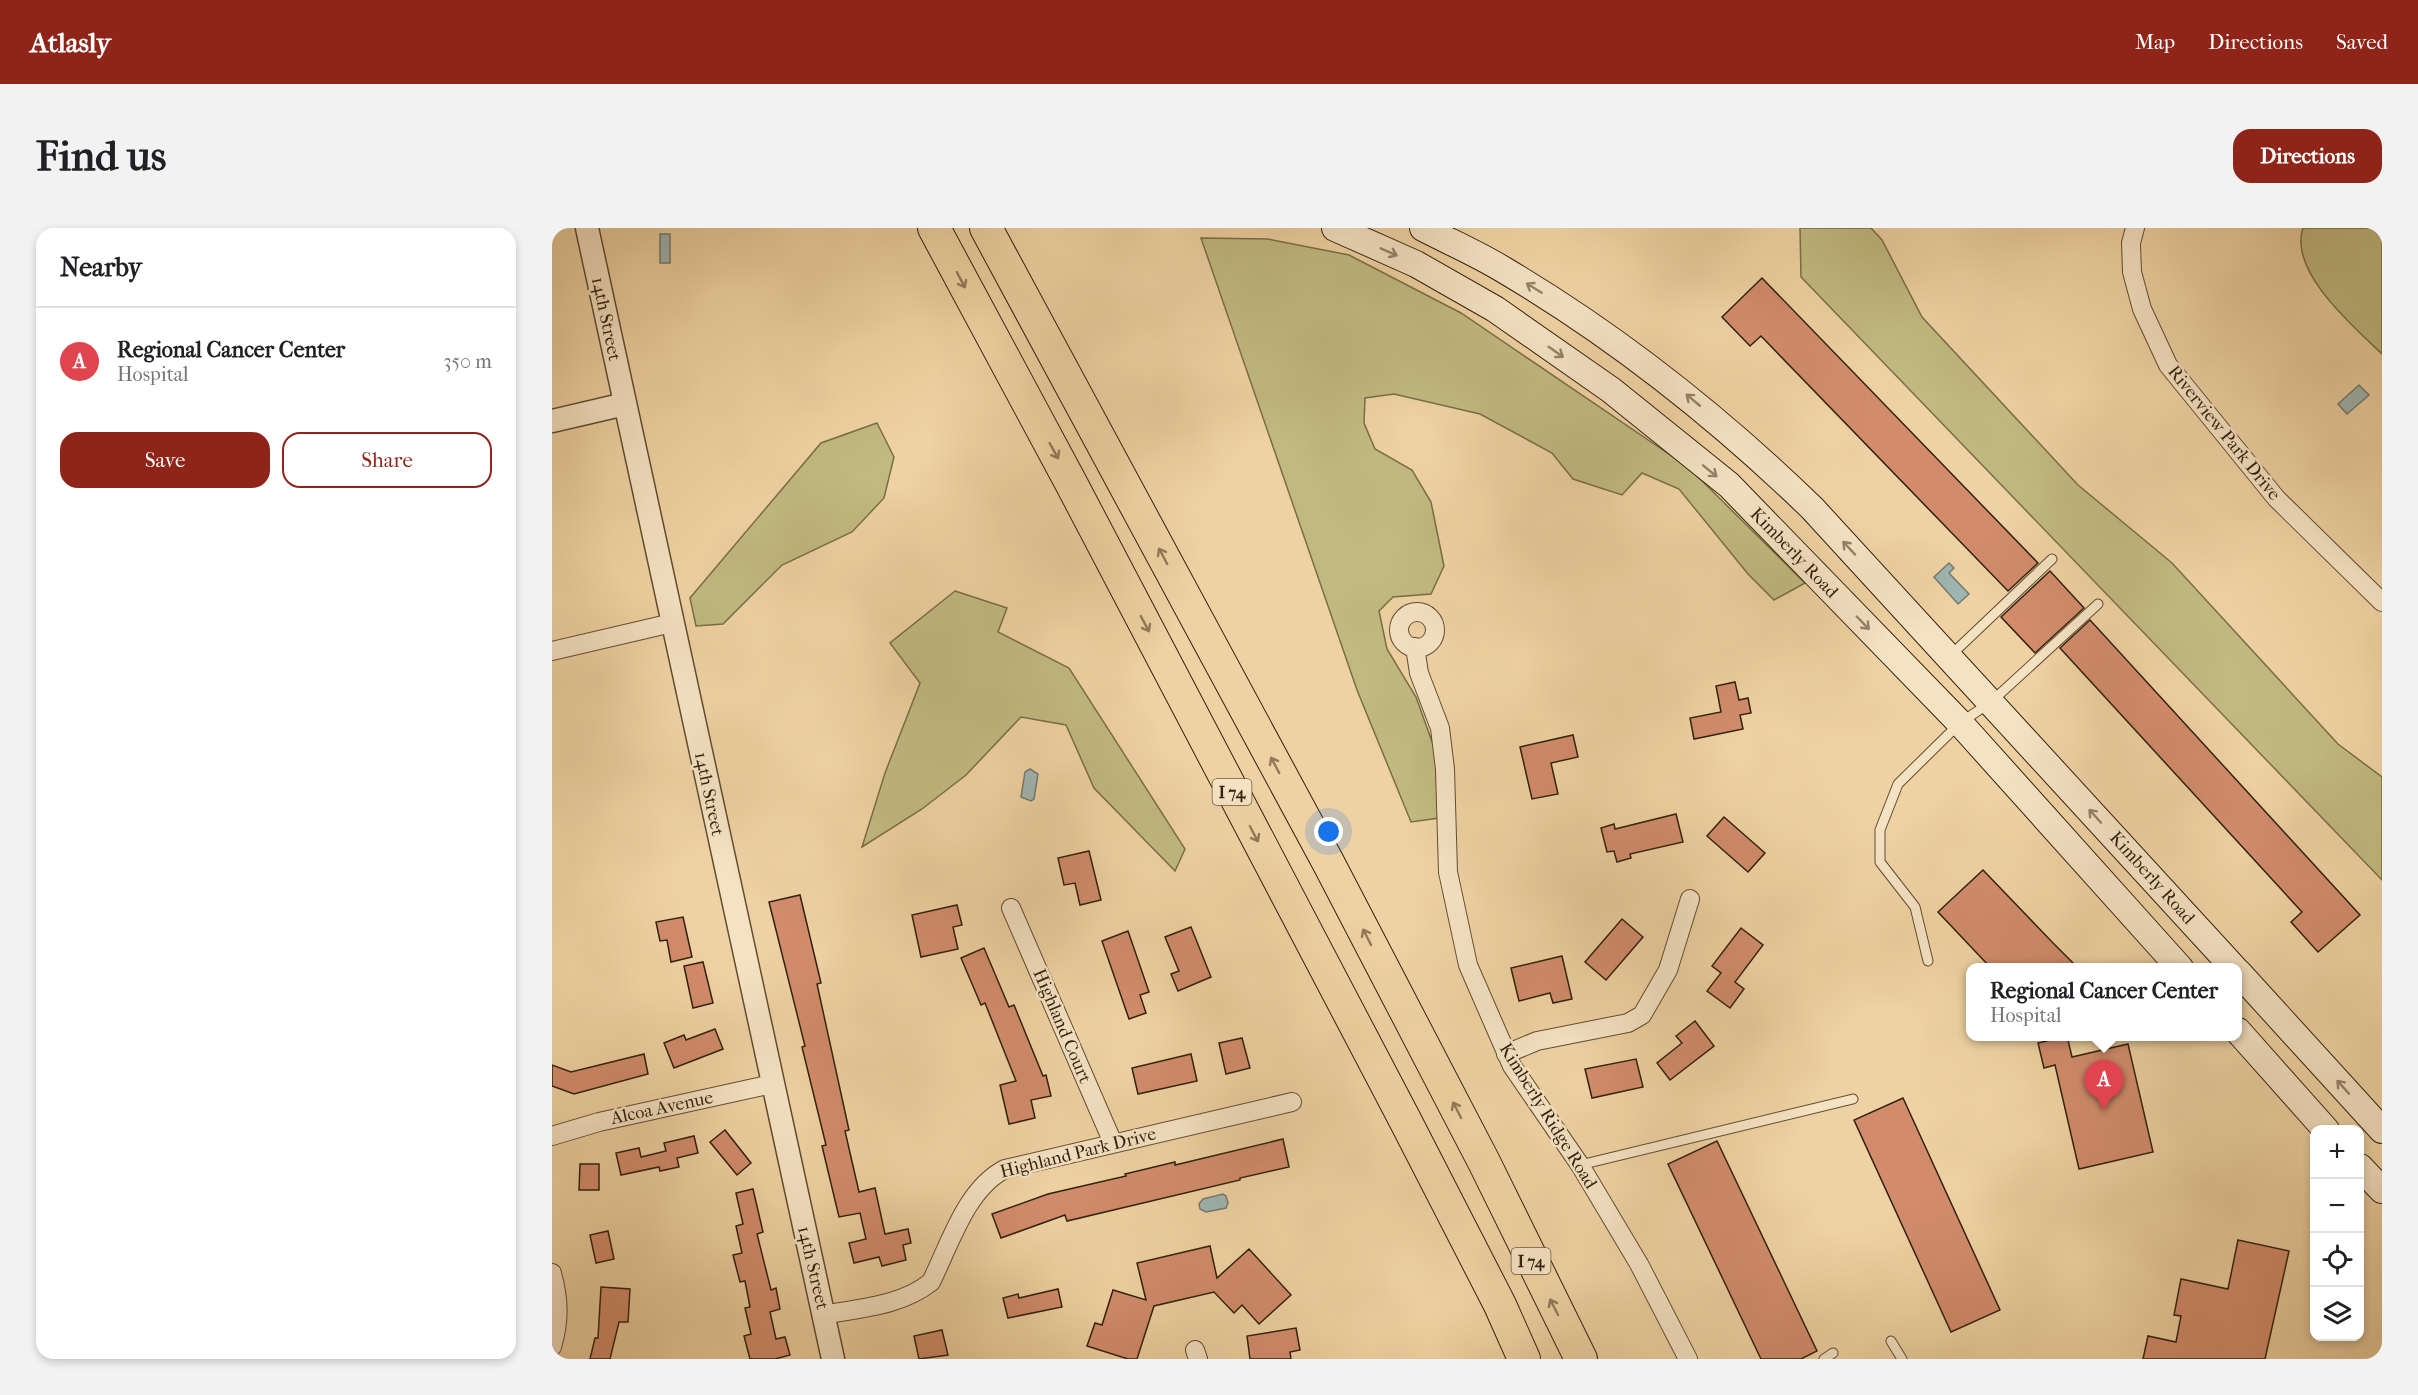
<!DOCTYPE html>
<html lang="en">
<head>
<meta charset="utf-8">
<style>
	:root { --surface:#fff; --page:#f2f2f2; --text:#202124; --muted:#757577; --line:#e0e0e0; --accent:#8f2418 }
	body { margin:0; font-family:"IM FELL French Canon",serif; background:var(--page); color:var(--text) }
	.controls { position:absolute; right:18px; bottom:18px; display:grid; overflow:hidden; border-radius:12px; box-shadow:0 3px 9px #0003 }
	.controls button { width:54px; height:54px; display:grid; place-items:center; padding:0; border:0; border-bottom:2px solid var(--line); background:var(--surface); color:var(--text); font:30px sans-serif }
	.you { position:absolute; left:777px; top:604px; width:21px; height:21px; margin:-15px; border:4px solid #fff; border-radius:50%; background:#1a73e8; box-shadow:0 0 0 9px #1a73e833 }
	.badge { display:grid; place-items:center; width:39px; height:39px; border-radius:50%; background:var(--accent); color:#fff; font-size:20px; font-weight:700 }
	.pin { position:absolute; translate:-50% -50px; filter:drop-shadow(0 2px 3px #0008) }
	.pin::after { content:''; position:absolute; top:32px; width:21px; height:18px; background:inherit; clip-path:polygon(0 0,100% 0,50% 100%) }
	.popup { position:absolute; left:1414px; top:735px; width:276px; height:78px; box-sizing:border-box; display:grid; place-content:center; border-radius:12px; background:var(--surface); filter:drop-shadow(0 2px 4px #0005); font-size:20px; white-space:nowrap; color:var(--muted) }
	.popup b { font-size:22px; color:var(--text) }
	.popup::after { content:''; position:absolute; left:50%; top:100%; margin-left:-12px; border:12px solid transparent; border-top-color:var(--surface) }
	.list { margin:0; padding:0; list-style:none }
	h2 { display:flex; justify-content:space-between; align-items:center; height:78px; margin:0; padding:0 24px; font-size:26px }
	h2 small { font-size:20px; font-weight:400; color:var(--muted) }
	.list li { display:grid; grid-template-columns:39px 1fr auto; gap:18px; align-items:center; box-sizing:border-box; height:108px; padding:0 24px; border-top:2px solid var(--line) }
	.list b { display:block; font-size:22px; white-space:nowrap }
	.list p { margin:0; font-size:20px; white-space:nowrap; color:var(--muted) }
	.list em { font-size:20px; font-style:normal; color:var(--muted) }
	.actions { display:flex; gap:12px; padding:18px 24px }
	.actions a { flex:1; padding:14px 0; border:2px solid var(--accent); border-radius:18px; text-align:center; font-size:21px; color:var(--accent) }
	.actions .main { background:var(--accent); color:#fff }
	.icon { flex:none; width:33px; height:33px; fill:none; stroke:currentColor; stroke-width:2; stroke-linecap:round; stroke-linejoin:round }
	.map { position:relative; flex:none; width:1830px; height:1131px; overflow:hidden; border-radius:18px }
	header { display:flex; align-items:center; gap:36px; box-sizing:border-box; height:84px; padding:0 30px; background:var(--accent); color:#fff }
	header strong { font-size:28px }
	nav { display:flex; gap:33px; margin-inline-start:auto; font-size:21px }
	.intro { display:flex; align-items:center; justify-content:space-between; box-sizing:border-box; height:144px; padding:0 36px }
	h1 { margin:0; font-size:42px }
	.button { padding:15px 27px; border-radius:18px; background:var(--accent); color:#fff; font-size:21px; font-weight:700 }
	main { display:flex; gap:36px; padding:0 36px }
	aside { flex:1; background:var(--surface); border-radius:18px; box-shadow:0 3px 9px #0003 }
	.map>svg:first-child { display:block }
</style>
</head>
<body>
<header>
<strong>Atlasly</strong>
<nav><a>Map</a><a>Directions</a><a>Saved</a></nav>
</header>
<div class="intro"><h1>Find us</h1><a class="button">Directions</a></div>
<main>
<aside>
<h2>Nearby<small></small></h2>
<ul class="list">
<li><span class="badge" style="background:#e0444e">A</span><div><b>Regional Cancer Center</b><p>Hospital</p></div><em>350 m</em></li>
</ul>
<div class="actions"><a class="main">Save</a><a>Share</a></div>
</aside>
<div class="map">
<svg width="1830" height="1131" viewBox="0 0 1830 1131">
	<rect width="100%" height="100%" fill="#efd2a3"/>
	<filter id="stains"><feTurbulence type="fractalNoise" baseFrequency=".00333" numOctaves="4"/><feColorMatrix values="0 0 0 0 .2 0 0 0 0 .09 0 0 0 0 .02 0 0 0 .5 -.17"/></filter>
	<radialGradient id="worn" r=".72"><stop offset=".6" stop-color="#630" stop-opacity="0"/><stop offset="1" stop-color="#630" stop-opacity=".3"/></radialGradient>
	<g fill="#c1ba80" stroke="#796e46" stroke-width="1.5">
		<path d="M1248,0H1319L1330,12L1370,89L1526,257L1620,335L1786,516L1830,549V652L1249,49Z"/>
		<path d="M1751,0H1830V126C1802,99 1736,43 1751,0Z"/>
		<path d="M649,10L716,11L797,27L909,85L1136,239L1253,355L1222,372L1196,346L1127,261L1090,245L1070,267L1021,251L1000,225L928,186L842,166L813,170L812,195L823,221L860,242L879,274L892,338L879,366L841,369L827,383L835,421L864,469L883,522L887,590L859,594L805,462Z"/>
		<path d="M325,195L342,229L332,270L300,304L230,337L171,396L144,398L138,370L269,215Z"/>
		<path d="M403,363L455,380L446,404L517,440L633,621L623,643L542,560L514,497L469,489L414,547L370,581L310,619L333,545L368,455L338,415Z"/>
	</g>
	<g fill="#9fb5b1" stroke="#737a6f" stroke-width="1.5">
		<rect x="108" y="6" width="10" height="29"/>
		<path d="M1807,157L1817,167L1795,186L1786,176Z"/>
		<path d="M1397,335L1402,340L1397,345L1417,366L1406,376L1382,349Z"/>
		<path d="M478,541L486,546L482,571L479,573L469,569L473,544Z"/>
		<path d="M671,966L674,968L676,975L674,980L654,984L648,981L647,976L651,971Z"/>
	</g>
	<g fill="#d28c6c" stroke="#31210d" stroke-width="1.5">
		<path d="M1210,50L1486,335L1456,363L1209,108L1198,118L1170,89Z"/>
		<path d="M1498,343L1532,380L1483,425L1449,389Z"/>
		<path d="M1538,392L1808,687L1766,724L1739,694L1750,684L1508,420Z"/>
		<path d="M1183,454L1187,472L1196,470L1199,485L1188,487L1191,501L1142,511L1138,490L1169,484L1164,458Z"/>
		<path d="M1021,507L1026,529L999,535L1006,566L980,571L968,519Z"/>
		<path d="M1124,586L1131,614L1078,626L1079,630L1065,634L1062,623L1055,624L1049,600L1062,596L1063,601Z"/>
		<path d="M1172,589L1213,625L1196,644L1155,608Z"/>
		<path d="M537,623L549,672L528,677L523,655L512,657L506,630Z"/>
		<path d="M1431,642L1502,716L1526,740H1439L1386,684Z"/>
		<path d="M248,667L269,755L265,756L297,902L293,903L307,964L323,960L333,1006L356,1001L359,1015L351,1017L354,1032L330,1038L327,1029L302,1035L297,1015L314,1011L308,985L287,989L270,918L274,917L250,819L253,818L217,674Z"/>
		<path d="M405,677L410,697L401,699L406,721L369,729L360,687Z"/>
		<path d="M131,689L140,729L119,734L115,712L108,713L104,694Z"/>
		<path d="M1070,691L1091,709L1054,752L1033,734Z"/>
		<path d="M639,699L659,749L626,763L619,746L627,743L613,709Z"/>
		<path d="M1189,700L1211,717L1183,754L1192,761L1178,780L1155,763L1169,745L1160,738Z"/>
		<path d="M576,703L597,764L588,767L594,785L577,791L550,713Z"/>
		<path d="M432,720L457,779L462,777L491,848L494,847L499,868L479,872L483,890L457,896L448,857L464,853L433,775L429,777L409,730Z"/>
		<path d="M1010,728L1020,771L1001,775L998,765L967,773L959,740Z"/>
		<path d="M151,734L161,775L141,780L132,738Z"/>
		<path d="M1143,793L1162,818L1118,852L1105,835L1130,815L1124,808Z"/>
		<path d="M163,801L171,821L122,840L112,815L132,807L134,812Z"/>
		<path d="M1515,808L1520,829L1576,816L1601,924L1527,941L1503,837L1492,840L1486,815Z"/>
		<path d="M690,810L698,840L674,846L667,815Z"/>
		<path d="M92,826L96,846L22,866L0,858V837L19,844Z"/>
		<path d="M639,826L645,853L586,866L580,840Z"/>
		<path d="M1084,831L1091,859L1040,870L1033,841Z"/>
		<path d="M1351,870L1448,1082L1399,1104L1302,892Z"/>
		<path d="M173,902L199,935L185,947L158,914Z"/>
		<path d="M142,908L146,925L125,930L127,939L108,943L107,939L69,947L64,925L87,920L89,929L114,923L112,915Z"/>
		<path d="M731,911L737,939L688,950V952L515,993L513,987L449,1010L440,986L496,966L574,948L573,946L623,934V937Z"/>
		<path d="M1165,913L1265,1123L1249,1131H1209L1116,936Z"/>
		<path d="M28,936H47V962H27Z"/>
		<path d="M201,961L211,1004L205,1006L219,1062L224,1060L228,1081L218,1084L224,1111L233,1109L238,1127L223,1131H198L192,1108L199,1106L193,1080L198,1079L193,1053L188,1054L181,1027L190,1025L184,998L191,996L184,965Z"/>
		<path d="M56,1003L62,1031L44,1035L38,1007Z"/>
		<path d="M1686,1012L1737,1023L1713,1131H1591L1596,1108L1624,1114L1629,1088L1622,1087L1629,1051L1676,1061Z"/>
		<path d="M658,1018L665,1050L697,1021L739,1067L707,1096L690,1077L682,1085L662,1064L602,1078L585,1131H576L535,1118L543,1095L550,1097L561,1062L594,1072L585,1035Z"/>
		<path d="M49,1059L78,1061L76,1094H67L58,1131H38L43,1110H46Z"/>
		<path d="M506,1061L510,1079L456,1090L451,1070L466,1066L467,1070Z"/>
		<path d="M744,1100L748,1122L738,1124L739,1131H698L695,1108Z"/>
		<path d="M390,1102L396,1127L367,1131L362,1108Z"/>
	</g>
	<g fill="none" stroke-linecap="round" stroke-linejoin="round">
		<defs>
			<g id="service">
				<path d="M1398,428L1500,331"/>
				<path d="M1376,733L1363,679L1328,634V602L1346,556L1408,495L1439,474L1546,376"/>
				<path d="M1028,937L1301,871"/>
				<path d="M1339,1113L1350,1131"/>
				<path d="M1272,1131L1281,1125"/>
			</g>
			<g id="minor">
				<path d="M1583,0L1579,15L1580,44L1590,81L1616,137L1724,270L1830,374"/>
				<circle cx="865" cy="402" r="18"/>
				<path d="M863,419L867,445L888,500L893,541L896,644L916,737L960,838L1028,937L1087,1036L1136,1131"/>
				<path d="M0,423L120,395"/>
				<path d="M459,680L561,915"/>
				<path d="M954,826L985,813L1076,795L1090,787L1116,742L1138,671"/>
				<path d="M0,908L47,894L220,856"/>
				<path d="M0,1045C7,1071 8,1092 0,1119"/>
				<path d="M271,1087C308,1080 349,1078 379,1054C398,1016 414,961 453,941L740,874"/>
				<path d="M643,1122L646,1131"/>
			</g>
			<g id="tertiary">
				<path d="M35,0L281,1131"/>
				<path d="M0,193L73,176"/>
			</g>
			<g id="secondary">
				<path d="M783,0L864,36L943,81L1059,162L1177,257L1408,495L1628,740"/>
				<path d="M871,0C898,14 926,26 952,42C1065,109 1166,189 1260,280L1682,740"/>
				<path d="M1686,744L1830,902"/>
				<path d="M1686,803L1774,902"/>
				<path d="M1808,939L1830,962"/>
			</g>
			<g id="motorway">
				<path d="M382,0L519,255L853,892L948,1077L972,1131"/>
				<path d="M434,0L777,636L932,934L1029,1131"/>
			</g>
		</defs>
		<use href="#service" stroke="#604d32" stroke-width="11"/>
		<use href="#minor" stroke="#604d32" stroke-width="20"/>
		<use href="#tertiary" stroke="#604d32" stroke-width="25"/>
		<use href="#secondary" stroke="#31210d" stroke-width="28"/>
		<use href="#motorway" stroke="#31210d" stroke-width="34"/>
		<use href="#service" stroke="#f5e2c3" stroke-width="9"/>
		<use href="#minor" stroke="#f5e2c3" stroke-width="18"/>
		<use href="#tertiary" stroke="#f5e2c3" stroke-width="22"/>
		<use href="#secondary" stroke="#f5e2c3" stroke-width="26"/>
		<use href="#motorway" stroke="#efd2a3" stroke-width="32"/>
	</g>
	<defs><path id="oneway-shaft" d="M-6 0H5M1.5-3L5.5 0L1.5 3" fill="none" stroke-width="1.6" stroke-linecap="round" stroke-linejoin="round" transform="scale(1.5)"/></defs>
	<g stroke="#938268">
		<use href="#oneway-shaft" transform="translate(837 24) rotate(24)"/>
		<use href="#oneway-shaft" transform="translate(982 60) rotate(-148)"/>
		<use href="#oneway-shaft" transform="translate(1004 124) rotate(35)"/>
		<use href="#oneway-shaft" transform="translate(1141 172) rotate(-140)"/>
		<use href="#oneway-shaft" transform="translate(1158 243) rotate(39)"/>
		<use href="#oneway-shaft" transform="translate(1297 320) rotate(-133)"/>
		<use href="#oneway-shaft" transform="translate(1311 395) rotate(46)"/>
		<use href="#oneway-shaft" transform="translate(1543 588) rotate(-132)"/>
		<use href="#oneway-shaft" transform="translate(1791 859) rotate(-132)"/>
	</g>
	<g stroke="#907a58">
		<use href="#oneway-shaft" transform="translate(409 52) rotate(62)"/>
		<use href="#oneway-shaft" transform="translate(502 223) rotate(61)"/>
		<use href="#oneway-shaft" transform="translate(611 328) rotate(-118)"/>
		<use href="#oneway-shaft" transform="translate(593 396) rotate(62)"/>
		<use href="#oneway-shaft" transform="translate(723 537) rotate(-118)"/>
		<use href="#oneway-shaft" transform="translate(702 606) rotate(62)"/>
		<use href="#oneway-shaft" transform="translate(815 709) rotate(-117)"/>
		<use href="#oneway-shaft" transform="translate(905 882) rotate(-117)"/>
		<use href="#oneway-shaft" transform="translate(1002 1079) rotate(-117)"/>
	</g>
	<g text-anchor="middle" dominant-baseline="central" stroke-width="5" stroke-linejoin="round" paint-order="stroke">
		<g fill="#f5e2c3" stroke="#6c5b44" stroke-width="1.5">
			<rect x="660.5" y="551" width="39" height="26" rx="4.5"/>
			<rect x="959.5" y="1020" width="39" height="26" rx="4.5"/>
		</g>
		<g font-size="16" font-weight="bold" fill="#31210d">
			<text x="680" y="564">I 74</text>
			<text x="979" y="1033">I 74</text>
		</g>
		<g font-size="18" fill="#31210d" stroke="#f5e2c3">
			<text transform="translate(54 91) rotate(78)">14th Street</text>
			<text transform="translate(1672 205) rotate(51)">Riverview Park Drive</text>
			<text transform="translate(1242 325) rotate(46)">Kimberly Road</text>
			<text transform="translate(157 566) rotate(78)">14th Street</text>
			<text transform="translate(1600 650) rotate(48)">Kimberly Road</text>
			<text transform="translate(510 798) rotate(67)">Highland Court</text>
			<text transform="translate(110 880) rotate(-12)">Alcoa Avenue</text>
			<text transform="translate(996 888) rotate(58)">Kimberly Ridge Road</text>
			<text transform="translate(526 925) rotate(-14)">Highland Park Drive</text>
			<text transform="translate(261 1040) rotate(77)">14th Street</text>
		</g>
	</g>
	<rect width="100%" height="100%" filter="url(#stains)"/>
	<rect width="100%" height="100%" fill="url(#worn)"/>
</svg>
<div class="controls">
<button>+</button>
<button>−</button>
<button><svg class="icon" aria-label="locate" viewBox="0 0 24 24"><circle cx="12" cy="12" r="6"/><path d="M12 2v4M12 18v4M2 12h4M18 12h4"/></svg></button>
<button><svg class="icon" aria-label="layers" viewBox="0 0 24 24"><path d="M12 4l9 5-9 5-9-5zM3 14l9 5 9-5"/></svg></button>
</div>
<div class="you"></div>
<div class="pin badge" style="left:1552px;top:882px;background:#e0444e">A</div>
<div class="popup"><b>Regional Cancer Center</b>Hospital</div>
</div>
</main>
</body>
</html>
